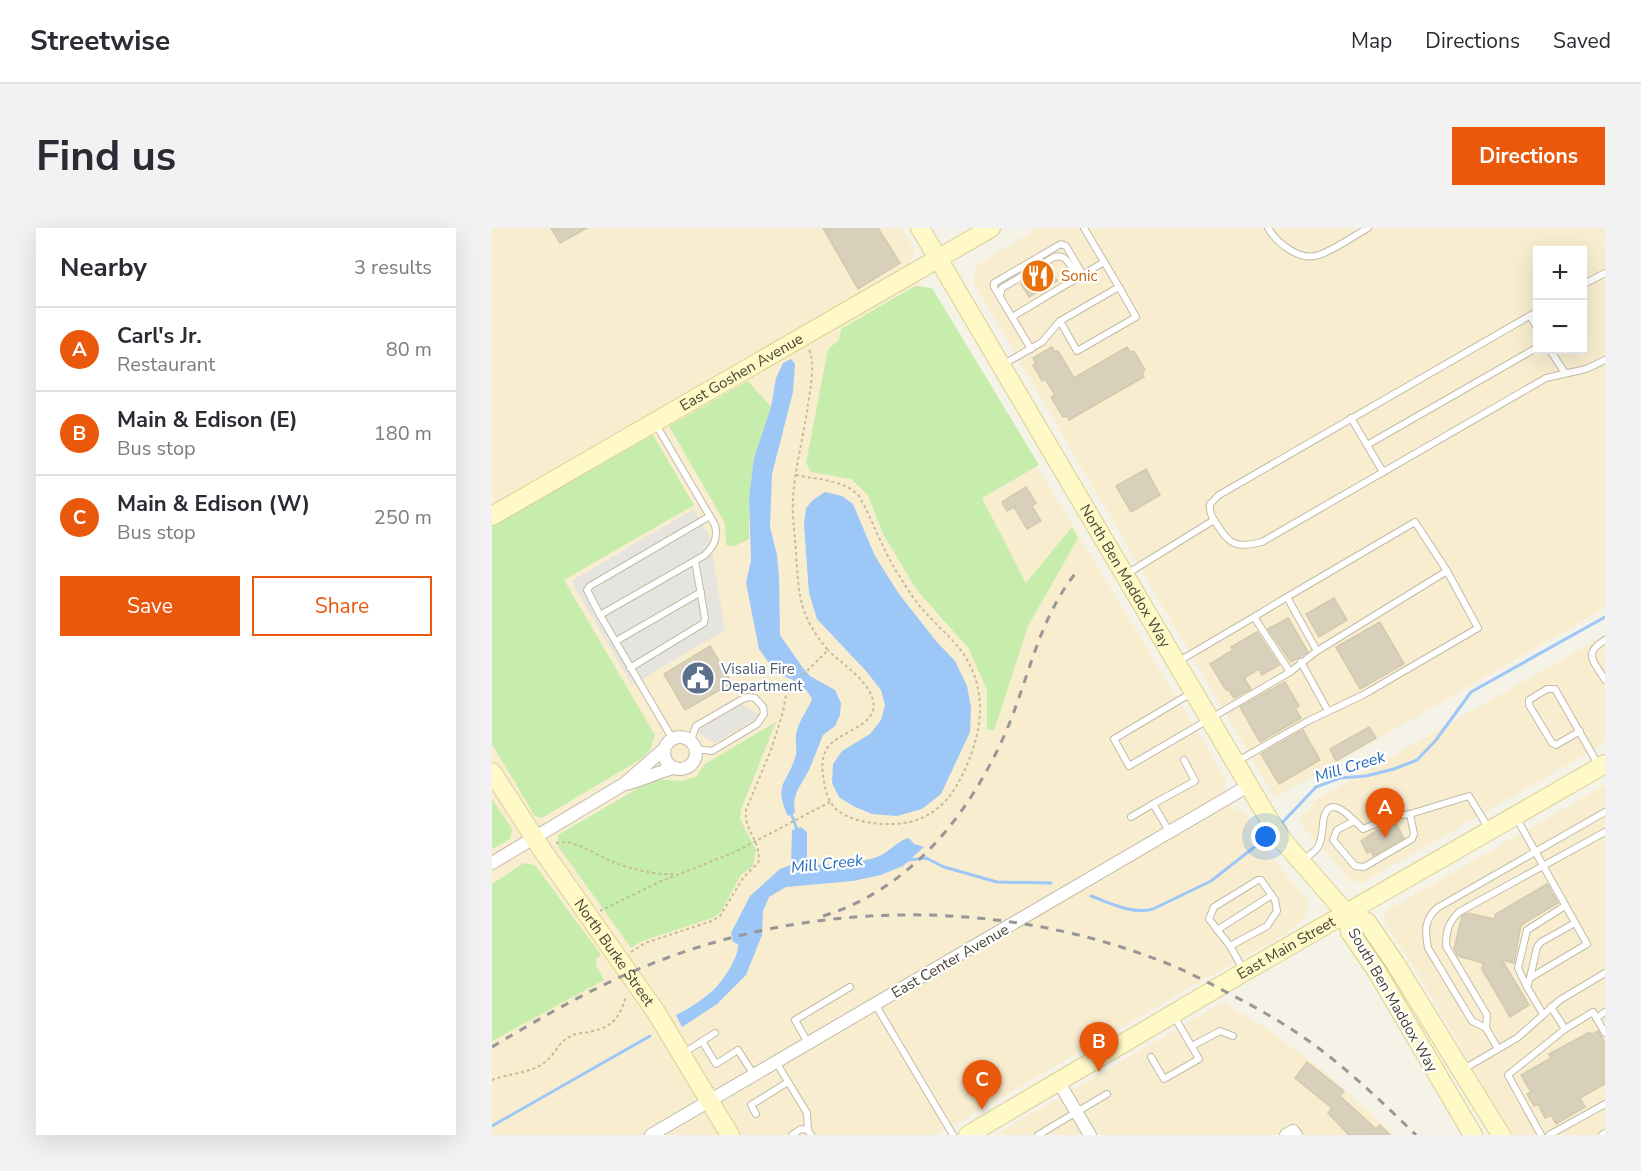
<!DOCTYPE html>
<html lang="en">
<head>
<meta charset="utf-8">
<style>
	:root { --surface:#fff; --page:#f2f2f3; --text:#2b2b33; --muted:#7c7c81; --line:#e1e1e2; --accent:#ea580c }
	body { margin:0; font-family:"Nunito Sans",sans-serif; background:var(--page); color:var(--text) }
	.controls { position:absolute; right:18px; top:18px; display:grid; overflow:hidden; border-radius:0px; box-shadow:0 6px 24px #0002 }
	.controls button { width:54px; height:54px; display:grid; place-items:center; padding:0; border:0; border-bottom:2px solid var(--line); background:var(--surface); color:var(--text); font:30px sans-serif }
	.you { position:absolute; left:774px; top:609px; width:21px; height:21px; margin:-15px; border:4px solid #fff; border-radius:50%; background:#1a73e8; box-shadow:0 0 0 9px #1a73e833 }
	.badge { display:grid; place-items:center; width:39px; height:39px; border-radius:50%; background:var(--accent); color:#fff; font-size:20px; font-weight:700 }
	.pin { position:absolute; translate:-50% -50px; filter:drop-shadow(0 2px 3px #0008) }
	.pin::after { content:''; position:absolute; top:32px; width:21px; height:18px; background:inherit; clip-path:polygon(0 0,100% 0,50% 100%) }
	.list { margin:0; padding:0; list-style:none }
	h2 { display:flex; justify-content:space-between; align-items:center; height:78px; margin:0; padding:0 24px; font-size:26px }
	h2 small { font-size:20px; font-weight:400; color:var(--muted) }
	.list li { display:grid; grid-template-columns:39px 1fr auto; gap:18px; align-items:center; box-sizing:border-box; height:84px; padding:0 24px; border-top:2px solid var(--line) }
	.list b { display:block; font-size:22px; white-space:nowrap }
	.list p { margin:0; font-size:20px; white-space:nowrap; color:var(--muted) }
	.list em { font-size:20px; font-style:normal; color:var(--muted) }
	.actions { display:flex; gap:12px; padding:18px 24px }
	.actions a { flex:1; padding:14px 0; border:2px solid var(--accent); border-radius:0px; text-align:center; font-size:21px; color:var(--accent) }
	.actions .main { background:var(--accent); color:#fff }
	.map { position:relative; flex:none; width:1113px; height:907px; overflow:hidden; border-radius:0px }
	header { display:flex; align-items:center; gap:36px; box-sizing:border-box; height:84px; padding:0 30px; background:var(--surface); border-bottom:2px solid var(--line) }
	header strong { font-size:28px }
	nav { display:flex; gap:33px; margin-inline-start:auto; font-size:21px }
	.intro { display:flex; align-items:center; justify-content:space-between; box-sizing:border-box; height:144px; padding:0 36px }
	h1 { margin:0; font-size:42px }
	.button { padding:15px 27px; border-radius:0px; background:var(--accent); color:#fff; font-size:21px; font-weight:700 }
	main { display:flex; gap:36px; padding:0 36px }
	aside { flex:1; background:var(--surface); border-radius:0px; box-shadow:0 6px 24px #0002 }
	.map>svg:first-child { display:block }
</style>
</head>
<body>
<header>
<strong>Streetwise</strong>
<nav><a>Map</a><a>Directions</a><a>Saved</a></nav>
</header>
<div class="intro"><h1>Find us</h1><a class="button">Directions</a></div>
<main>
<aside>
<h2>Nearby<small>3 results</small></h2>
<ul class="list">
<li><span class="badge">A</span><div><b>Carl's Jr.</b><p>Restaurant</p></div><em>80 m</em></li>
<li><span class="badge">B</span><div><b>Main &amp; Edison (E)</b><p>Bus stop</p></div><em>180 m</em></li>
<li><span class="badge">C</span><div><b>Main &amp; Edison (W)</b><p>Bus stop</p></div><em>250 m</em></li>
</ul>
<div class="actions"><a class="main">Save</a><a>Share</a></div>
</aside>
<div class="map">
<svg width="1113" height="907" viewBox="0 0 1113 907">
	<rect width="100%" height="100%" fill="#f5f2e7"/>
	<g fill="#f9edd0" fill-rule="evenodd">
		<path d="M0,0H410L423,23L418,34L431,60L441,66L734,551L732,559L742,581L753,584L782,632L816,673V682L814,689L792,707L699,759L445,907H0Z"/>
		<path d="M546,0H1113V380L788,567L782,568L481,54L485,37ZM1046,22H1090V122H1046Z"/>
		<path d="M1113,407V515L870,655L858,652L806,593L825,571Z"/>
		<path d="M1113,557V907H1020L919,734L893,696L892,689L895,682L903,678Z"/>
		<path d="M731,774L778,803L838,848L902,907H503Z"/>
	</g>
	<g fill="#c7edac">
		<path d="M423,58L440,60L547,237L490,270L534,355L580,299L586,310L536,398L502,503L495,501V462L477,421L424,361L390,304L376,267L359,251L319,244L314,235L336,121L347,112L349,101Z"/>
		<path d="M256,153L279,179L262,230L257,269V311L243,318L234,317L233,295L177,198Z"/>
		<path d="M161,207L202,277L72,352L163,507L158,522L149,531L50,590L43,588L0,516V298Z"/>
		<path d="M284,494L249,582L248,591L264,622L261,638L249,647L228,685L220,690L150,713L139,720L66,618V607L162,551L191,553L205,548L213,536Z"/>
		<path d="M0,571L20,601L18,611L0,621Z"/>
		<path d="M32,635L43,637L109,727L104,731V737L112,752L0,813V656Z"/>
	</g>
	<g fill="#e6e4df">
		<path d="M202,281L217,307L233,402L140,457L79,353Z"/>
		<path d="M250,476L270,488L222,515L204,503Z"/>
	</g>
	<g fill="#9dc7f7">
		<path d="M299,131L303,136L301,164L280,246L278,299L285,327L287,349L288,407L311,440L318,448L343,462L349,475L348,487L343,498L331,507L317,542L305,563L302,573L303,585L296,588C281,556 295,556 303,530C306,523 303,513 304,506C307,492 315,483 320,471L315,463L301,452L284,445L267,421L254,355L259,332L257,269L262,230L279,179L284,150L291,135Z"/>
		<path d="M333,264L350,268L361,276L383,328L407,366L444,413L463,433L475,458L479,479L478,504L449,566L430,581L405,588L380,586L361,578L347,569L340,555L341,536L350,523L378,506L389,492L393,477L389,462L374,443L325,391L317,365L312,297L314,280L321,272Z"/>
		<path d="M309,599L315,604V637C338,636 363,637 385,629C397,625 404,613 417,610L422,616L432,619L411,638L389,647L361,653L294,659L277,669L271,683L270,707L254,747L225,776L190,799L184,787C196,781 209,773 219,764C229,756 248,728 246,716L241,714L239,705L258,668L288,641L299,637L300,602Z"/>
	</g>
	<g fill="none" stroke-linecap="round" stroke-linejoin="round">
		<g stroke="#9dc7f7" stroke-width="3">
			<path d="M299,585L306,604"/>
			<path d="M788,597L824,559L848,550L874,548L902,541L925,532L944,512L979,464L1113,389"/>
			<path d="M416,632L434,630L452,639L505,654L559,655"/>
			<path d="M599,668C618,675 641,687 661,681L719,653L779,606"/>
			<path d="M0,898L158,808"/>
		</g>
	</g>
	<g fill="#d8d0bb" stroke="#d3c9ad" stroke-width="1.5">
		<path d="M59,0H95L68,15Z"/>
		<path d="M331,0H386L408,35L366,61Z"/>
		<path d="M557,38L565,53L537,69L529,56Z"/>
		<path d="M560,119L563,124L566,123L582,150L635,119L638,124L642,123L653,142L650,144L652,149L577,192L575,188L571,189L559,169L563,167L553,151L550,153L541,137L544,135L541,130Z"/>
		<path d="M654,241L668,267L639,284L624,258Z"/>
		<path d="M534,259L544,275L540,278L549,293L535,301L522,279L515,283L510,274Z"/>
		<path d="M842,370L855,392L827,409L814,386Z"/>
		<path d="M796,390L816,424L799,434L776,401Z"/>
		<path d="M888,394L912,436L868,461L844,419Z"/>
		<path d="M765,404L787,437L770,447L767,441L752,450L759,461L742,470L736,461L734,462L718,436L741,422L739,419Z"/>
		<path d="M218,418L240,455L193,482L172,446Z"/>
		<path d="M793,454L807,478L803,480L809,490L768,514L748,479Z"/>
		<path d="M877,499L884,510L844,533L838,521Z"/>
		<path d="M811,502L828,532L787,556L769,526Z"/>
		<path d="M903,594L912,610L881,628L879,623L875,625L869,613L888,600L889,602Z"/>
		<path d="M1055,656L1066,675L1029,697L1022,735L1010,732L1037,777L1018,789L990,741L991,735L966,728L962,721L970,688L976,685L1002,691L1004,686Z"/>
		<path d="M1106,803L1113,815V856L1088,870L1093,879L1064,896L1059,887L1053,890L1046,876L1042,878L1035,866L1039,864L1029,847L1059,830L1057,826L1098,804L1099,807Z"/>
		<path d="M815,834L852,863L848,868L884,901L888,897L898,907H857L836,885L840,880L803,850Z"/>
	</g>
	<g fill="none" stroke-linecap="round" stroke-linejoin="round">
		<defs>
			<g id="lane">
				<path d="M776,0C785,15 808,34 827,27C844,21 860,9 876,0"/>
				<path d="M1090,57L1113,45"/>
				<path d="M508,67L510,60L562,29C573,26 576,34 582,43L579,54"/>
				<path d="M1046,83L727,267L718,276C717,285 721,291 726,298C738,318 747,320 770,314L1054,150L1094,141L1113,132"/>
				<path d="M1038,88L1046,101"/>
				<path d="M520,89L612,34"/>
				<path d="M568,93L585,123L644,89L627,59"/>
				<path d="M539,121L502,59V55L569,16L574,18L591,47"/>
				<path d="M1058,122L1073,145"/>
				<path d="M512,136L550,114L568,93L627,59L592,0"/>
				<path d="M859,190L891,244"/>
				<path d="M163,195L223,297C226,310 222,318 213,327L108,387L180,510"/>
				<path d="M875,217L1046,119"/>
				<path d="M633,347L722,292"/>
				<path d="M795,369L923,294L955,343"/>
				<path d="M108,387L95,362L98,358L218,288"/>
				<path d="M762,389L795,369L825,423"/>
				<path d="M1113,412C1090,426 1102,433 1113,452"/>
				<path d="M124,413L209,364"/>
				<path d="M687,433L762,389L798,444"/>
				<path d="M809,434L836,483"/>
				<path d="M138,440L212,395L213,390L203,333"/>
				<path d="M701,464L622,511L637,538L798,444L825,423L955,343L986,400L871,467L816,493L744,534"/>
				<path d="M1088,503L1064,517L1060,515L1037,477V472L1055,461H1063L1107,538"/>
				<path d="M199,512L204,498L249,472L256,469L263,470L271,479L272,486L265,496L220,523L204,521"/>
				<path d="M639,589L661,576"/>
				<path d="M1025,591L1095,716L1038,750L1035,759L1051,786"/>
				<path d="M862,593L845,602L841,612L863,638L872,639L920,611L922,606L918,586"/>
				<path d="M677,603L661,576L703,553L692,532"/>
				<path d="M810,633C815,629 825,623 827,617C831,608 830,598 832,589C839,564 862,593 871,601L903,588L918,586L977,568L997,601"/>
				<path d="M725,702L780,667"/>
				<path d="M738,718L717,691L722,679L766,652H769L783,672L785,683L775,698L738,718L751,741"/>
				<path d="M1038,750L1045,719L1049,714L1083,695"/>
				<path d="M1035,759L1026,740L1035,702L1073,678"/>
				<path d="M383,776L461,907"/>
				<path d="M1104,790L1113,784"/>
				<path d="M994,800L995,787L954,718C954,703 956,695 967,684L1113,604"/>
				<path d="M1073,801L1101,784L1113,805"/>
				<path d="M210,813L224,836L246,822L262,847"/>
				<path d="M316,815L303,792L358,759"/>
				<path d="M700,818L728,803L741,808"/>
				<path d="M1006,821L994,800L980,793L936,720C933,703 932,692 945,680L1113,584"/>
				<path d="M190,826L223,805"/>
				<path d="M659,829L672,851L707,831L682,788"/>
				<path d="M284,834L315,885L316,902"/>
				<path d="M970,842L1025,810L1068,772L1113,745"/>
				<path d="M264,886L259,877L296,854"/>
				<path d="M300,907L309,901L316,902L319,907"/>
				<path d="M546,907L615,866"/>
				<path d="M1049,907L1016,847L1073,801L1059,779"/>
				<path d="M1057,907L1113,876"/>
				<path d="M1110,907L1113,905"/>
			</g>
			<g id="street">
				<circle cx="188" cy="525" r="16"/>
				<path d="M134,556C150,552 165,544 182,540"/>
				<path d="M0,635L132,556L172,521"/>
				<path d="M566,853L598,907"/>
				<path d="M159,907L756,558"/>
				<path d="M794,907L801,903L804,907"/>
			</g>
			<g id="secondary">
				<path id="s1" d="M428,0L776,590L792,614L854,685L875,694L903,735L1009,907"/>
				<path id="s2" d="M0,288L499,0"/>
				<path id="s3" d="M0,544L51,623L164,784L238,907"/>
				<path d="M854,685L858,704L884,742L981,907"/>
				<path id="s4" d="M476,907L752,744L1113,536"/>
			</g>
		</defs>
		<use href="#lane" stroke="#c1bca8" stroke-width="8"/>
		<use href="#street" stroke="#c1bca8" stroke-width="14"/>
		<use href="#secondary" stroke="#d9d092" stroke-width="20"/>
		<g stroke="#c5bb98" stroke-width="2" stroke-dasharray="3 3" stroke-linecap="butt">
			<path d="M304,247C326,252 351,251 367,268C382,294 391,324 408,349C416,362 424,375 435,386C447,400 464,413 474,430C495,465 490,503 474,539C464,562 452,581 427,591C406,600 363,597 345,582C337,575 333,563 332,553C330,543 329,532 334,522C344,503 388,499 381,472C375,451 351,437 336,422"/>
			<path d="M64,615C83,610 106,629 124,635C142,642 165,647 184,646"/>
			<path d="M108,683L167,654L243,624L338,574"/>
			<path d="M139,724L153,715L220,693L228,688L251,650L266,635C271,615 251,602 254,582L279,522L291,484L294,467L303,455L336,422C307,388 307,368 304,325C303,307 300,289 301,270C303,239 312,207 316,176C318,162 324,134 317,122"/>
			<path d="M0,852C17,845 38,846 53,834C63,827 67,813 79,808C84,805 91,805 97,804C121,799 127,791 134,768"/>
		</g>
		<use href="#lane" stroke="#fff" stroke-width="6"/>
		<use href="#street" stroke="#fff" stroke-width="12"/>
		<use href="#secondary" stroke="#fff9c7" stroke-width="18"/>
		<g stroke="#979797" stroke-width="3" stroke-dasharray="8 8" stroke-linecap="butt">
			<path d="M331,688C423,660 483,579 518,494C539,441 549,386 587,341"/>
			<path d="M0,819C55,786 112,753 172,731C332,671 516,672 674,735C697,744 717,755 738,766C767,781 795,797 821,816C858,843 891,875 924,907"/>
		</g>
	</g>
	<defs>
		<symbol id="restaurant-disc" viewBox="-11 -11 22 22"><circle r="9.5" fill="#e8710a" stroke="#fff"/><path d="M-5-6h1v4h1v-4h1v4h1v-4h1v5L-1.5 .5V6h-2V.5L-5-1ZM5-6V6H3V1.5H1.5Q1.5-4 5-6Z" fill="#fff"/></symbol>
		<symbol id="civic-disc" viewBox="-11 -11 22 22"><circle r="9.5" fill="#5c6f8a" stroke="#fff"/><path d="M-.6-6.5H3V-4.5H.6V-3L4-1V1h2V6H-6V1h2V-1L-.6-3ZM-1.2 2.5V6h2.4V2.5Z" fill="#fff"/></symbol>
	</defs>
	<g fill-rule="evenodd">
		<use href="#restaurant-disc" x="527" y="29" width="38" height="38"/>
		<use href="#civic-disc" x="187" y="431" width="38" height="38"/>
	</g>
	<g text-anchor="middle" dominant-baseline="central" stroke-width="4.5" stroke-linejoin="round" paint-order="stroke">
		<g font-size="15" fill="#c56008" stroke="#fff" text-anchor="start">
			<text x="569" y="48">Sonic</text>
		</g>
		<g font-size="15" fill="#494335" stroke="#fff">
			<text stroke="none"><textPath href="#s2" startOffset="288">East Goshen Avenue</textPath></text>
			<text stroke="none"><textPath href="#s1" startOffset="404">North Ben Maddox Way</textPath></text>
			<text stroke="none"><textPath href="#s4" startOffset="369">East Main Street</textPath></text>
			<text stroke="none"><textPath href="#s3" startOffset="218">North Burke Street</textPath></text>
			<text transform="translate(458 733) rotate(-30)">East Center Avenue</text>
			<text transform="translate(901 772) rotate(60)">South Ben Maddox Way</text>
		</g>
		<g font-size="15" fill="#4e5e75" stroke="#fff" text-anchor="start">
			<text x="229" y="441">Visalia Fire<tspan x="229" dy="17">Department</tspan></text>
		</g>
		<g font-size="16" font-style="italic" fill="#2369bf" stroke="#fff">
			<text transform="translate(858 539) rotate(-17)">Mill Creek</text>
			<text transform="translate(335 636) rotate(-6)">Mill Creek</text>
		</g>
	</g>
</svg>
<div class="controls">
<button>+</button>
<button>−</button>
</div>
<div class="you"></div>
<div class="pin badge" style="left:893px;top:610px">A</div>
<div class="pin badge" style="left:607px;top:844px">B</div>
<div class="pin badge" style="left:490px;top:882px">C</div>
</div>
</main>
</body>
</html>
